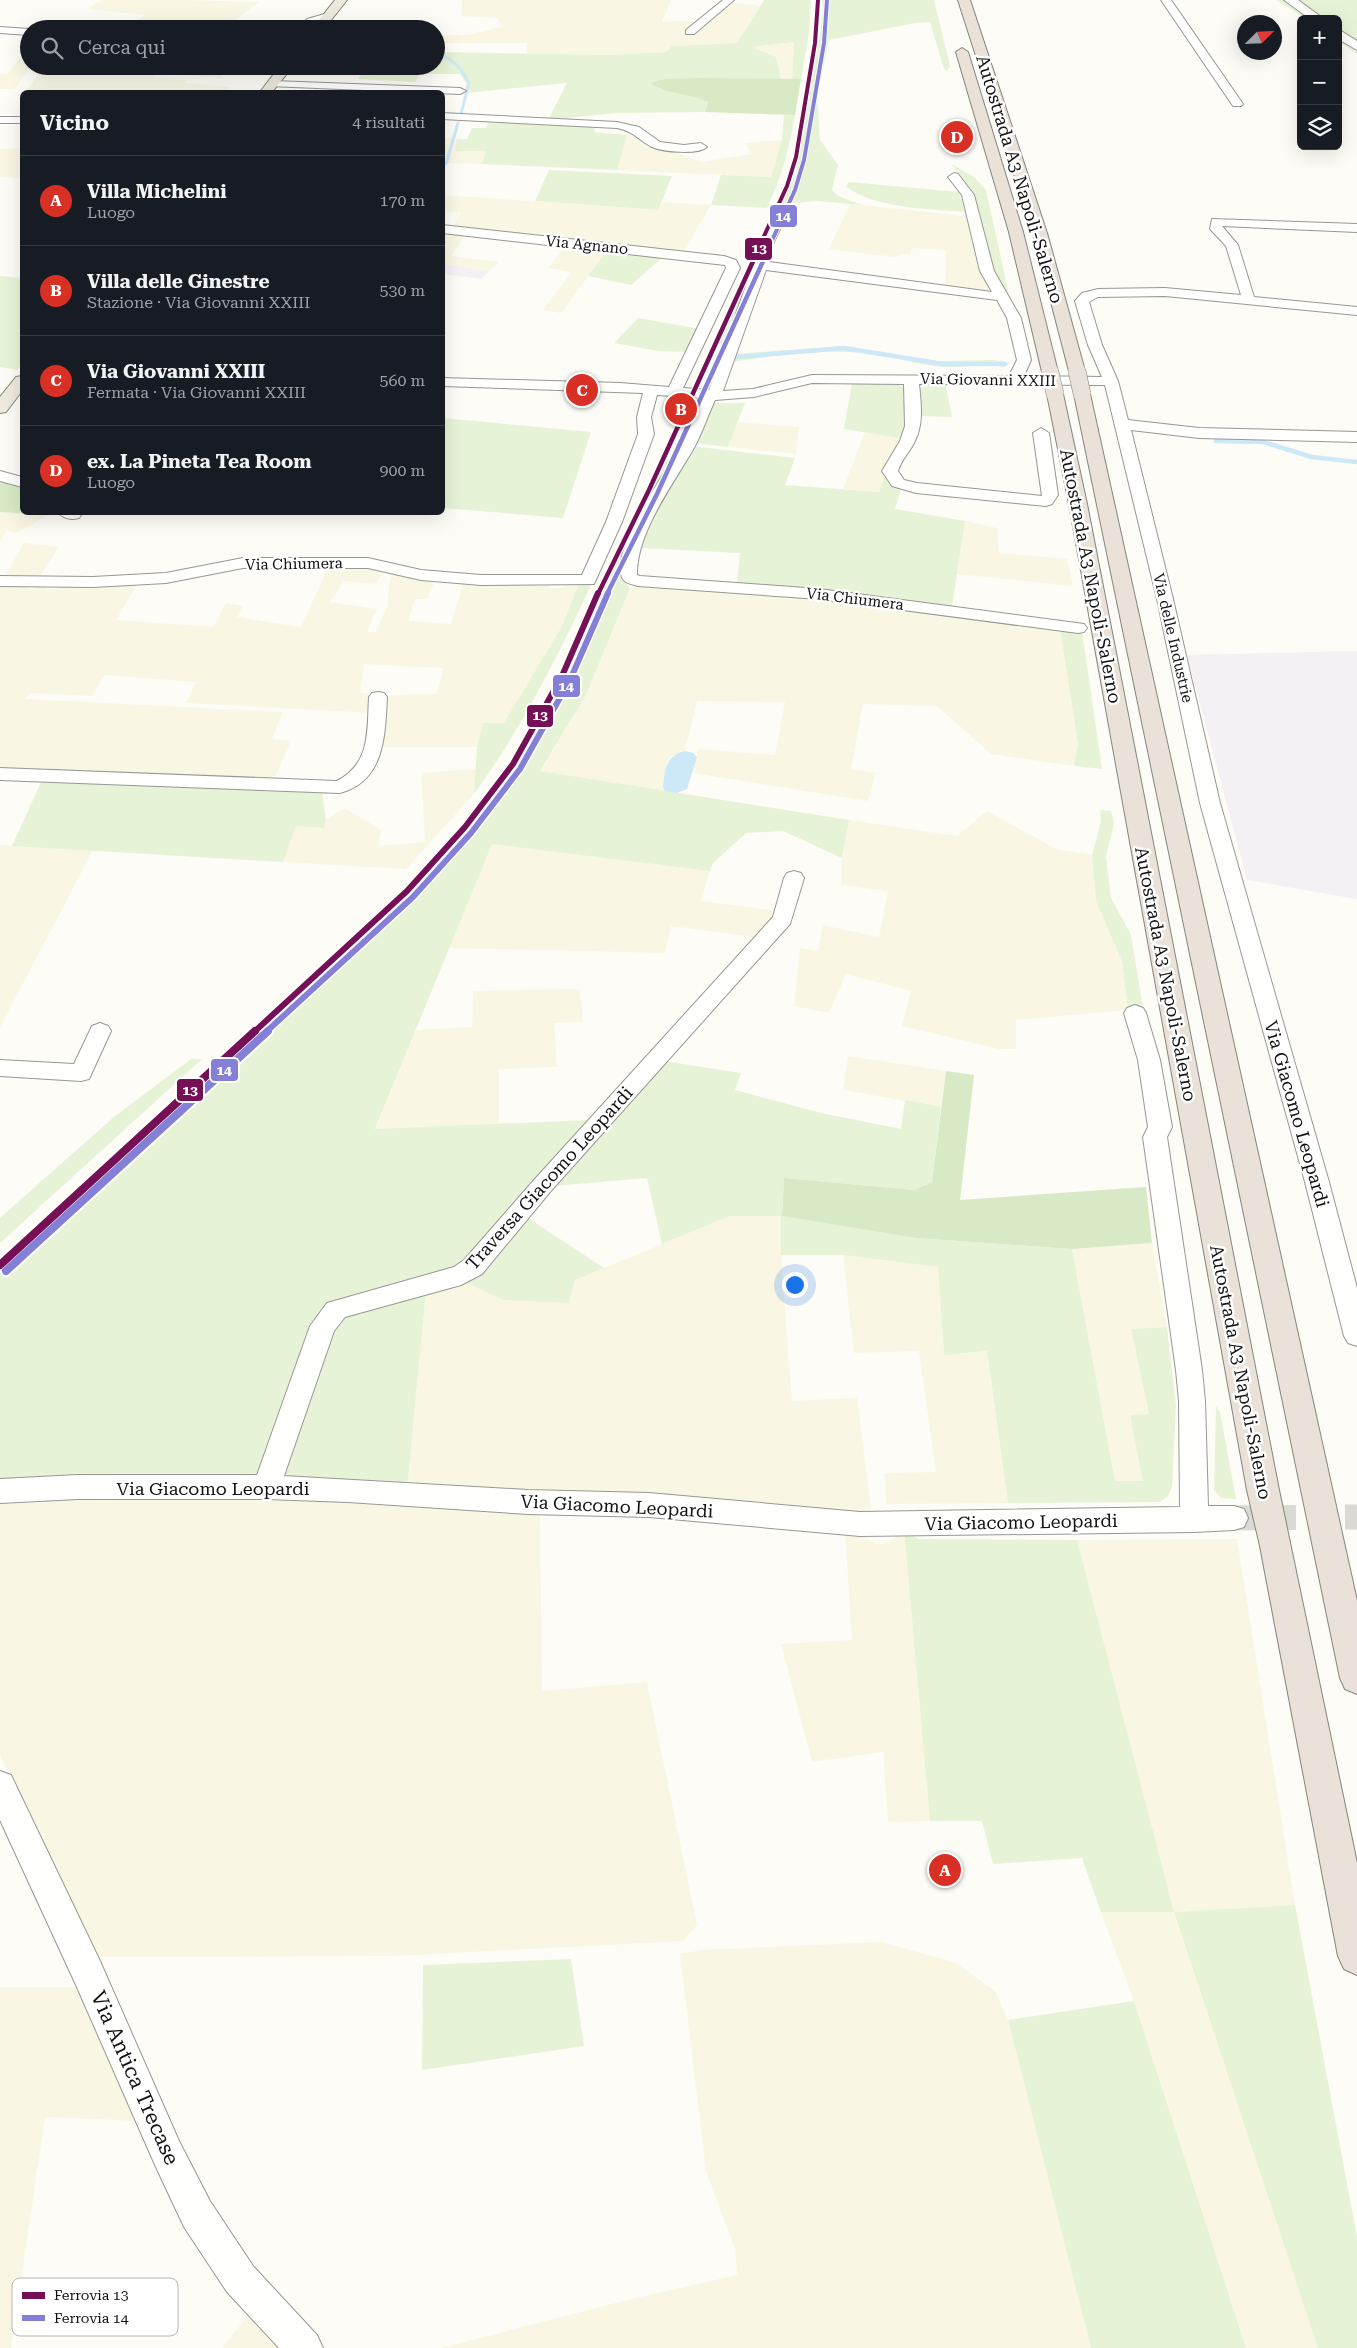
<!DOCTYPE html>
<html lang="it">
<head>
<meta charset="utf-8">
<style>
	:root { --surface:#171b24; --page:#242831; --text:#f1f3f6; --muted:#9ea1a6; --line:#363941; --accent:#d93025 }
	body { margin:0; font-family:"Roboto Serif",serif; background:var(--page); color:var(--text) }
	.controls { position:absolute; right:15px; top:15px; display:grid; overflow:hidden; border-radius:8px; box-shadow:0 5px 20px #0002 }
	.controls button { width:45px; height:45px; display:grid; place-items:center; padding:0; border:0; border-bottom:1px solid var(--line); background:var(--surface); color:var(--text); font:25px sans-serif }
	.compass { position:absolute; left:1237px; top:15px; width:45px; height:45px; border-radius:50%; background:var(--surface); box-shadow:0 5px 20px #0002; rotate:66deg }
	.you { position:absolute; left:794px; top:1284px; width:18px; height:18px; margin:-12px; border:4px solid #fff; border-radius:50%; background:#1a73e8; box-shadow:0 0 0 8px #1a73e833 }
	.badge { display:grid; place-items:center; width:32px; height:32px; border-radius:50%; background:var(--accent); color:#fff; font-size:16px; font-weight:700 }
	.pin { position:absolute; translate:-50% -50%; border:2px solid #fff; box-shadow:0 1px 5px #0006 }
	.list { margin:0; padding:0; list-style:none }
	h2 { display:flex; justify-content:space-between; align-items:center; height:65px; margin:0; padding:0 20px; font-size:21px }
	h2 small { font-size:16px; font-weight:400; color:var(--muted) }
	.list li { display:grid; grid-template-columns:32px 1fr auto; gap:15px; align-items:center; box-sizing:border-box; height:90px; padding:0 20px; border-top:1px solid var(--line) }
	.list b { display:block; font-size:19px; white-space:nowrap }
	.list p { margin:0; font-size:16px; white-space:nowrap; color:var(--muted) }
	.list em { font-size:16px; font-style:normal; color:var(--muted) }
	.icon { flex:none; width:28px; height:28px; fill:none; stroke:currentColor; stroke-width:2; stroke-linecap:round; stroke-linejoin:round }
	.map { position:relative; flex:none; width:1357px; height:2348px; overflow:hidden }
	.search { position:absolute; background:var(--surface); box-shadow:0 5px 20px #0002; left:20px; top:20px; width:425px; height:55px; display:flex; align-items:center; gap:12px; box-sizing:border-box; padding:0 18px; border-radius:28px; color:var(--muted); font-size:19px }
	.panel { position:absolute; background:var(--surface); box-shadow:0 5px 20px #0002; left:20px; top:90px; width:425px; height:425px; border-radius:8px }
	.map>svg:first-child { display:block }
</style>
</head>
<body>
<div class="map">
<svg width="1357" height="2348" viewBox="0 0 1357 2348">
	<rect width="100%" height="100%" fill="#fdfcf7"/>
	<g fill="#f5f0f3">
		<path d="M443,264L489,271L481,279L443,274Z"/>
		<path d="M1357,651V899L1247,880L1187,655Z"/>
	</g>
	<g fill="#f9f7e4">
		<path d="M102,0H186L259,2L231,23L247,24L241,29H172L174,26L134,23L145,15L88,9Z"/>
		<path d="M462,0H671L662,22L706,20L729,2L760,6L737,43L673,46L666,52L608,55L526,54L527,43H446L441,53L436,52V35H467L501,27L498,18L461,16Z"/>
		<path d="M794,42L792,79H781L776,57L751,47Z"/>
		<path d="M24,53H29L30,66L15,89H0V74H7Z"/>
		<path d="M44,66H216L213,73H222L221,78L158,73L153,77L188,80L185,83L230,87L226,92L203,90L201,92H26Z"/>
		<path d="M345,66H418L413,73L343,70Z"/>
		<path d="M628,129L660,146L701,162L752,154L745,143L782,140L771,177L617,170Z"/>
		<path d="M443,138L457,139L455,151H486L482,164L443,163Z"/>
		<path d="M22,144V178L0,177V149L20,148Z"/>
		<path d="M442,195L658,210L662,202L711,205L682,254L452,229L461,213L443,211Z"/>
		<path d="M850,204L966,216L974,252L980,271L992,294L945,288L946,250L912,248L910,255L901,254L895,257L829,249Z"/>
		<path d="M443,231L466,234L451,256L499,262L489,271L443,264Z"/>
		<path d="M566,245L608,250L561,313L543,310L572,272L548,268Z"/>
		<path d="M737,422L799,427L796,454L728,447Z"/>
		<path d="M865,432L904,439L885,475L879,492L843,489Z"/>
		<path d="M0,512L18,513L48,515L17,533L6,531L0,542Z"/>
		<path d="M965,521L997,528L999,553L1067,559L1073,586L957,574Z"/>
		<path d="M24,543L59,547L38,579L4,578Z"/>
		<path d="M329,565L367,566L379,570L382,574L376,584L344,581L330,602L377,609L367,632H376L387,607L390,578L395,574L434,583L427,599H415L408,621L451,624L463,583H548L550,588H562L567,583L579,584L561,628L504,724L483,723L477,747H381L386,700L390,695L436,694L444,668L364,664L360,693L373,694L372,713L186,703L196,682L105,675L92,696L30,693L26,699L283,712L272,739L291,741L273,782L0,771V584H25L30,589H35L40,584H45L47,589H56L62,584L138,583L116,620L214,627L226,603L243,606L237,617L301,627Z"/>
		<path d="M645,586L826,598L1060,629L1078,744L1074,766L991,754L937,706L863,704L851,769L876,773L868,801L693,773L698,749L775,755L785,702L697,701L685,751L670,758L666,763L663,787L665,791L540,772L586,695L630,588Z"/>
		<path d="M476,769L474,794L406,869L283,862L296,826L324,828L326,820L345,808L381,830L378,846L425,842L421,773Z"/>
		<path d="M987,811L1056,849L1092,855L1096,900L1122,961L1128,1010L1016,1020V1049H999L902,1026L911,991L846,974L829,1013L794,1006L800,948L818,951L823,925L879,937L888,891L841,885L842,858L849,820L957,836Z"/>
		<path d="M492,843L710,871L701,901L780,911L760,938L671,926L665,953L449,948Z"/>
		<path d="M0,845L93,850L0,1027Z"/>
		<path d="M580,989L583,1022L554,1023L557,1067L499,1069V1124L375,1130L416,1030L472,1027L473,991Z"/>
		<path d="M848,1056L946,1071L941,1107L843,1090Z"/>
		<path d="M730,1216H782L781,1255L792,1401L857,1398L871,1508L864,1519L407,1490L426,1291L462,1281L569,1303L575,1280Z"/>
		<path d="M1152,1243L1167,1327L1131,1329L1149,1415H1130L1144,1482L1115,1481L1072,1249Z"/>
		<path d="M843,1255L938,1267L944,1355L987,1351L1008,1503L886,1504L885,1473L936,1472L919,1351L854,1353Z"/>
		<path d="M276,1495L540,1510L542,1691L647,1682L697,1925L683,1941L393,1956L99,1957L43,1850L0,1755V1498Z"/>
		<path d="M904,1530L930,1821L888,1822L883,1752L812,1762L781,1644L852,1640L845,1531L859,1533L876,1544L888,1543Z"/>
		<path d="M1237,1539L1295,1905L1174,1912L1318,2348H1246L1134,2001L1101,1912H1173L1077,1540Z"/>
		<path d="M882,1942L956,1963L996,1992L1008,2020L1091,2348H441L623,2301L737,2275L735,2249L706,2171L680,1954L702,1950Z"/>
		<path d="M0,1987H77L138,2121L45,2117L11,2348H0Z"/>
		<path d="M251,2312L284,2348H222Z"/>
	</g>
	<g fill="#e7f3d7">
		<path d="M764,0H811L809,33L801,79H792L794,42L752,47L776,57L781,79H665L657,88L695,95L708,102L705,112L616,113L548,120L567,83L465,93L466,83L460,74H420L415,82L358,79L363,71L413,73L418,66H436V52L608,55L666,52L672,46L737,43Z"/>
		<path d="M822,0H934L950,66L947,71L944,69L930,22L915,23L829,40L817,94L820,140L838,165L832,190L838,196L862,205L817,201L782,204L796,174L799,157L819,41L823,9Z"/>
		<path d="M1276,0H1357V54L1338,41V19H1306Z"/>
		<path d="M784,115H795C789,150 782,176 767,208L711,205L721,175L771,177L782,140Z"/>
		<path d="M490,120L590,125L595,127L594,132L627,135L617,170L482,164L486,151H455L457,139H467L472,128H486Z"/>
		<path d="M952,164L974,177L986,190L1009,294L1004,293L991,269L976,199Z"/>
		<path d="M549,170L672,176L658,210L535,201Z"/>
		<path d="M849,182L959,192L965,212C935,210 868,207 846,186Z"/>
		<path d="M608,250L660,256L662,258L631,285L588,276Z"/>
		<path d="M758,252L712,390H701L721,344L717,343Z"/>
		<path d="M0,276L22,278V362L18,370L0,367Z"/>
		<path d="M638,318L700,329L688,352L658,351L614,343Z"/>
		<path d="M844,346L936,361L994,360L1011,363L1004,367C984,363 964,368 943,367C916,365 889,355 861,353C818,349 774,356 732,362L734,354Z"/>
		<path d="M852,383L898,385L907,388V424L904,439L844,429Z"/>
		<path d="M928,386H946L952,417L919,416V388Z"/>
		<path d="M714,403H745L728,447L692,443Z"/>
		<path d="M695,410H699L623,578L630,588L586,695L540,771L849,820L842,858L783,831L746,833L713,863L710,871L492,844L375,1129L589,1120L458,1272L334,1301L322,1310L260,1480L0,1484V1270L365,936L434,868L476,819L518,760L548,709L665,458L669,459L688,420H691Z"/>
		<path d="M443,418L591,432L563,518L443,508Z"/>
		<path d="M691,446L795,458L785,485L879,492L885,475L891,483L901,489L895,509L965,521L952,607L737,583L740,553L639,548L648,521Z"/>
		<path d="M579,584L591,585C557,658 522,728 474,794L477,747L483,723H504L561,628Z"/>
		<path d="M1060,629L1082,631L1102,769L1074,766L1078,744Z"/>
		<path d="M42,780L322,792L326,820L324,828L296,826L283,862L12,846Z"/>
		<path d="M1100,810L1111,811L1114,824L1106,856L1111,898L1131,935L1143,1008L1128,1010L1122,961L1096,901L1092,855L1101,822Z"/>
		<path d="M191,1059H202L0,1243V1218L114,1117Z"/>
		<path d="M664,1061L741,1073L735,1090L821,1113L901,1129L905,1100L941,1107L932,1182L914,1190L784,1178L782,1215L916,1238L1072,1249L1115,1481H1143L1130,1415L1149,1414L1131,1329L1167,1327L1176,1405L1172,1487L1168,1496L1160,1502L1008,1503L987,1351L944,1355L938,1267L843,1255H781V1216H730L662,1244L647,1178L553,1186Z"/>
		<path d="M525,1216L604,1268L575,1280L569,1303L504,1300L462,1281Z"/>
		<path d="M426,1291L407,1490L281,1482L338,1316Z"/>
		<path d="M1216,1406L1220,1412L1236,1499L1221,1498L1214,1490Z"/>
		<path d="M904,1530L918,1539L1077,1540L1174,1912L1295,1905L1357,2237V2348H1318L1174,1912H1101L1082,1858L993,1864L982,1821H930Z"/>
		<path d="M571,1959L584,2046L422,2070L423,1965Z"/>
		<path d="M1134,2001L1246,2348H1091L1008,2020Z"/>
	</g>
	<g fill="#d8eac5">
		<path d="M700,78L801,79L795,115L705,112L708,102C690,93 663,94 651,83L665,79Z"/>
		<path d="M0,478L22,486V512L52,513L48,515L0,512Z"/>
		<path d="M946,1071L974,1075L960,1200L1146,1187L1152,1243L1072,1249L916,1238L782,1216L784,1178L914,1190L932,1182Z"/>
	</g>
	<path fill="#cde8f7" d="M685,751L693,753L697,757L687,789L677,793L665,791L663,787C665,770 665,756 685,751Z"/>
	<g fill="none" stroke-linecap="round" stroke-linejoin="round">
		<g stroke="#cde8f7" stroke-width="3">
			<path d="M436,53C453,58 461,68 469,83L461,114"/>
			<path d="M446,164L458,123"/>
		</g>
		<g stroke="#cde8f7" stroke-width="4.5">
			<path d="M736,357L844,348L943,364H1005"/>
			<path d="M1216,441L1263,442L1312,457L1357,462"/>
		</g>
		<path stroke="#dad9d4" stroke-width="25" stroke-dasharray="25 12" stroke-linecap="butt" d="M1234,1518L1357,1517"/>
		<defs>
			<g id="minor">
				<path d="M723,0H734L694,34H686V30Z"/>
				<path d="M1161,0H1171L1243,104L1241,106H1233Z"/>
				<path d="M328,13L332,14V18L315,23L310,29H299L307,19Z"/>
				<path d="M0,27L29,29V35L0,33Z"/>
				<path d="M273,81L460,88L466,91L460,94L269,86L268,84Z"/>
				<path d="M442,113L617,122L639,127L660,142L684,145L701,143L707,147C699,155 663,152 652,147C637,139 635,132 617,128L442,119Z"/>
				<rect x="0" y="117" width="22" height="6"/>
				<path d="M954,173L958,174L974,195L994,271L1021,318L1031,360L1024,376L1102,377L1088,345L1075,301L1082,293L1098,289L1165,288L1241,295L1226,246L1210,229L1212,219L1357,224V232L1222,226L1238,245L1254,297L1357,307V315L1165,296L1098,297L1089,302L1102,345L1118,381L1128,420L1199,428L1357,432V442L1199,438L1131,430L1173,599L1220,803L1329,1182L1357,1288V1346L1348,1343L1344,1336L1305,1182L1200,803L1157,599L1105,385L919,384C921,404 924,425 914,443C909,453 901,460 898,471L904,480L917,483L1042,496L1033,433L1041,428L1049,433L1058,495L1052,504L1046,506L916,493L892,486L882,471L900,441L905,426L904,384L812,383L754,397L715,400C708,415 703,431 695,446C675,482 636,532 637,575L640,576L819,589L1084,624L1087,628L1084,632L1078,633L819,599L638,586C631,584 622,583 621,574C615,542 666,473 681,444C689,429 694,413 701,398L657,395L651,417L654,434L622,522L594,584L481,585L421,580L368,568H243L166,583L93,587L0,586V576L93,577L166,573L243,558H368L421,570L481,575H582L606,522L638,434L637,417L643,393L442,386V378L620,383L669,387L726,268L725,265L442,233V225L724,256L736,260L740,268L683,388L709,390L760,246L776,213L780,212L786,216L772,246L769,262L992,292L980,271L962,195L948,177ZM766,270L997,300L1007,318L1017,360L1009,376L812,375L753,389L723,391Z"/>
				<path d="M0,471L22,477V487L0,481Z"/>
				<path d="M58,512H79L81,515L79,518C72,520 63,519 58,512Z"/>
				<path d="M378,692L384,693L387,697C385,735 385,781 340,793L0,780V768L337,781C371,763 367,731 369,697L372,693Z"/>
				<path d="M794,871L801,873L804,878L790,924L550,1192L482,1274L461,1285L345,1317L334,1331L284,1476L528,1490L649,1493L860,1512L1180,1507L1179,1401L1176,1370L1143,1137L1148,1127L1138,1060L1124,1013L1127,1008L1135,1005L1143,1008L1146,1013L1160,1060L1172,1127L1167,1137L1202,1370L1205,1401L1208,1506H1234L1244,1509L1248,1518L1244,1527L1234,1530L1194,1532L860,1536L649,1517L528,1514L348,1502L266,1499H78L0,1503V1479L78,1475H257L310,1326L327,1303L454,1267L464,1260L534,1180L773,917L784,878L787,873Z"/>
				<path d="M100,1023L108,1026L111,1031L89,1079L81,1081L0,1076V1060L74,1064L92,1026Z"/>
				<path d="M0,1771L11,1775L100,1961L179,2141L210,2201L253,2266L317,2335L323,2348H279L227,2292L184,2227L155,2165L76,1985L0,1820Z"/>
			</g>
			<g id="tertiary">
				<path d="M1284,0H1298L1324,19H1310Z"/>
				<path d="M1338,29L1357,41V50L1338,39Z"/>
			</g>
			<g id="primary">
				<path d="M335,0H347L324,29H312Z"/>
				<path d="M280,66H293L272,92H260Z"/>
				<path d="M22,376V391L6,412L0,413V397L16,377Z"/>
			</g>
			<g id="motorway">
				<path d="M958,0H970L1047,233L1085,371L1083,375H1071L1069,371L1033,233Z"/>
				<path d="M962,48L968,52L1023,232L1058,372L1056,376H1044L1042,372L1009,232L956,52Z"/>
				<path d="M1055,389L1061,390L1063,394L1087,504L1279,1490L1357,1863V1975L1344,1969L1338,1956L1260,1546L1247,1490L1069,504L1047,394L1049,390Z"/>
				<path d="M1082,389L1088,390L1090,394L1357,1601V1694L1345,1689L1340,1678L1074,394L1076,390Z"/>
			</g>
		</defs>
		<use href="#minor" stroke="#979795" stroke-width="2"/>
		<use href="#tertiary" stroke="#979795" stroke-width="2"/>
		<use href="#primary" stroke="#858482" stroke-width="2"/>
		<use href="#motorway" stroke="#858482" stroke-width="2"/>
		<use href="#minor" fill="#fffffe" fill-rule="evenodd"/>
		<use href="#tertiary" fill="#fffffe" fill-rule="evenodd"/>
		<use href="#primary" fill="#ede9dc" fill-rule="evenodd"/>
		<use href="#motorway" fill="#eae1d8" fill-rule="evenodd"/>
		<defs>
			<g id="motorway-bridge">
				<path d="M1077,371L1082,394"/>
				<path d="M1050,372L1055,394"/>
			</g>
		</defs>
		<use href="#motorway-bridge" stroke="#858482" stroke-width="18" stroke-linecap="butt"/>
		<use href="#motorway-bridge" stroke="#eae1d8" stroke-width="17"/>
		<defs>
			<path id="rail-1-far3" d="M754,258L787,186L796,157L815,43L818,0"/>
			<path id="rail-1-far2" d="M598,594L649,490L755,257"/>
			<path id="rail-1-far1" d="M254,1032L407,891L465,827L513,764L562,676L598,593"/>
			<path id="rail-1" d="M0,1265L255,1031"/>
			<path id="rail-2-far3" d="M764,258L795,190L804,160L824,43L827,0"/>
			<path id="rail-2-far2" d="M607,594L657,494L765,257"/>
			<path id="rail-2-far1" d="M266,1032L413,897L471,833L520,769L570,680L608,593"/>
			<path id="rail-2" d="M6,1271L268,1031"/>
		</defs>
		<use href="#rail-1-far3" stroke="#fff" stroke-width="5.5"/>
		<use href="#rail-1-far2" stroke="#fff" stroke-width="7"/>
		<use href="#rail-1-far1" stroke="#fff" stroke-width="9"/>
		<use href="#rail-1" stroke="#fff" stroke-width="12"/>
		<use href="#rail-2-far3" stroke="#fff" stroke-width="5.5"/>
		<use href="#rail-2-far2" stroke="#fff" stroke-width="7"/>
		<use href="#rail-2-far1" stroke="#fff" stroke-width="9"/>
		<use href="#rail-2" stroke="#fff" stroke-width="12"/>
		<use href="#rail-1-far3" stroke="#751056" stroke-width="4"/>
		<use href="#rail-1-far2" stroke="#751056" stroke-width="4.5"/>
		<use href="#rail-1-far1" stroke="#751056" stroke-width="6"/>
		<use href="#rail-1" stroke="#751056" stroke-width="8"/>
		<use href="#rail-2-far3" stroke="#8480d7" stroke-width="4"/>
		<use href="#rail-2-far2" stroke="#8480d7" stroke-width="4.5"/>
		<use href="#rail-2-far1" stroke="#8480d7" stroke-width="6"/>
		<use href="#rail-2" stroke="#8480d7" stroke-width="8"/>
	</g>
	<g text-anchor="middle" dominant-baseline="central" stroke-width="5" stroke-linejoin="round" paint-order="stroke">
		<g font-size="15" fill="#111" stroke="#fff">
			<text transform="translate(587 245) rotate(6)">Via Agnano</text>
			<text transform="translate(988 380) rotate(1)">Via Giovanni XXIII</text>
			<text transform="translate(294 564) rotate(-1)">Via Chiumera</text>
			<text transform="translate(855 599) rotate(7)">Via Chiumera</text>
			<text transform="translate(1173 638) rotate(77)">Via delle Industrie</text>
		</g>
		<g font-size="18" fill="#111" stroke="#fff">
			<text transform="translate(1020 179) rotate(73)">Autostrada A3 Napoli-Salerno</text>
			<text transform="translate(1091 576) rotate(79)">Autostrada A3 Napoli-Salerno</text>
			<text transform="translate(1166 974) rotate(79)">Autostrada A3 Napoli-Salerno</text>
			<text transform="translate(1297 1114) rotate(74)">Via Giacomo Leopardi</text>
			<text transform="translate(549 1178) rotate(-48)">Traversa Giacomo Leopardi</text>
			<text transform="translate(1241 1372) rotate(79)">Autostrada A3 Napoli-Salerno</text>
			<text x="213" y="1488">Via Giacomo Leopardi</text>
			<text transform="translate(617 1506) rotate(3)">Via Giacomo Leopardi</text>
			<text transform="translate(1021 1522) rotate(-1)">Via Giacomo Leopardi</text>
		</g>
		<g font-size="21" fill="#111" stroke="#fff">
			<text transform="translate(135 2078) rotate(66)">Via Antica Trecase</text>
		</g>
	</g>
	<rect x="12" y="2278" width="166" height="58" rx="8" fill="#fff" stroke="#b8b8b8" stroke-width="1"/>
	<rect x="22" y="2292" width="23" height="7" fill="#751056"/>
	<rect x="22" y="2315" width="23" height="6" fill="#8480d7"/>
	<g font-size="14" fill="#111">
		<text x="54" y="2300">Ferrovia 13</text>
		<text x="54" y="2323">Ferrovia 14</text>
	</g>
	<g stroke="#fff" stroke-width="2">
		<rect x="769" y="204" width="29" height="24" rx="5" fill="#8480d7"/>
		<rect x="744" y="237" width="29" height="24" rx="5" fill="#751056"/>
		<rect x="552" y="674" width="29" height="24" rx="5" fill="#8480d7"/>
		<rect x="526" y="704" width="28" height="24" rx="5" fill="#751056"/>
		<rect x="210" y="1058" width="29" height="24" rx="5" fill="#8480d7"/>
		<rect x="176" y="1078" width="28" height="24" rx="5" fill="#751056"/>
	</g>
	<g font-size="14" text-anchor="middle" font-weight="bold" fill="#fff">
		<text x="783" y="221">14</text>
		<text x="759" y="253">13</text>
		<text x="566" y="691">14</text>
		<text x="540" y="720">13</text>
		<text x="224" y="1075">14</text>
		<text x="190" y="1095">13</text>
	</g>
</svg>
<div class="controls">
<button>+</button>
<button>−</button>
<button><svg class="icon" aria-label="layers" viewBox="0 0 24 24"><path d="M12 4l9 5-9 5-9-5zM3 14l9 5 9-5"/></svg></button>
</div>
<svg class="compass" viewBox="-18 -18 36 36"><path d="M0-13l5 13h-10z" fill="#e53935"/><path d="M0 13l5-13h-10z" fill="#9ea1a6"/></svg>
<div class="you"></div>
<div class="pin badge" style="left:945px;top:1870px">A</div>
<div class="pin badge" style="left:681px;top:409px">B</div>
<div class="pin badge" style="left:582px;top:390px">C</div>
<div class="pin badge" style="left:957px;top:137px">D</div>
<div class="search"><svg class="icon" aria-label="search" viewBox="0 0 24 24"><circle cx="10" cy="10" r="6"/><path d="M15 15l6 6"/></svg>Cerca qui</div>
<section class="panel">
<h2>Vicino<small>4 risultati</small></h2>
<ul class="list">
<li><span class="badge">A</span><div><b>Villa Michelini</b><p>Luogo</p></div><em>170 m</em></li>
<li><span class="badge">B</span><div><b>Villa delle Ginestre</b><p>Stazione · Via Giovanni XXIII</p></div><em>530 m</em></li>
<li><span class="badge">C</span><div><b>Via Giovanni XXIII</b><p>Fermata · Via Giovanni XXIII</p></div><em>560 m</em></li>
<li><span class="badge">D</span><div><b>ex. La Pineta Tea Room</b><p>Luogo</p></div><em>900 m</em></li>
</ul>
</section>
</div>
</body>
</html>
